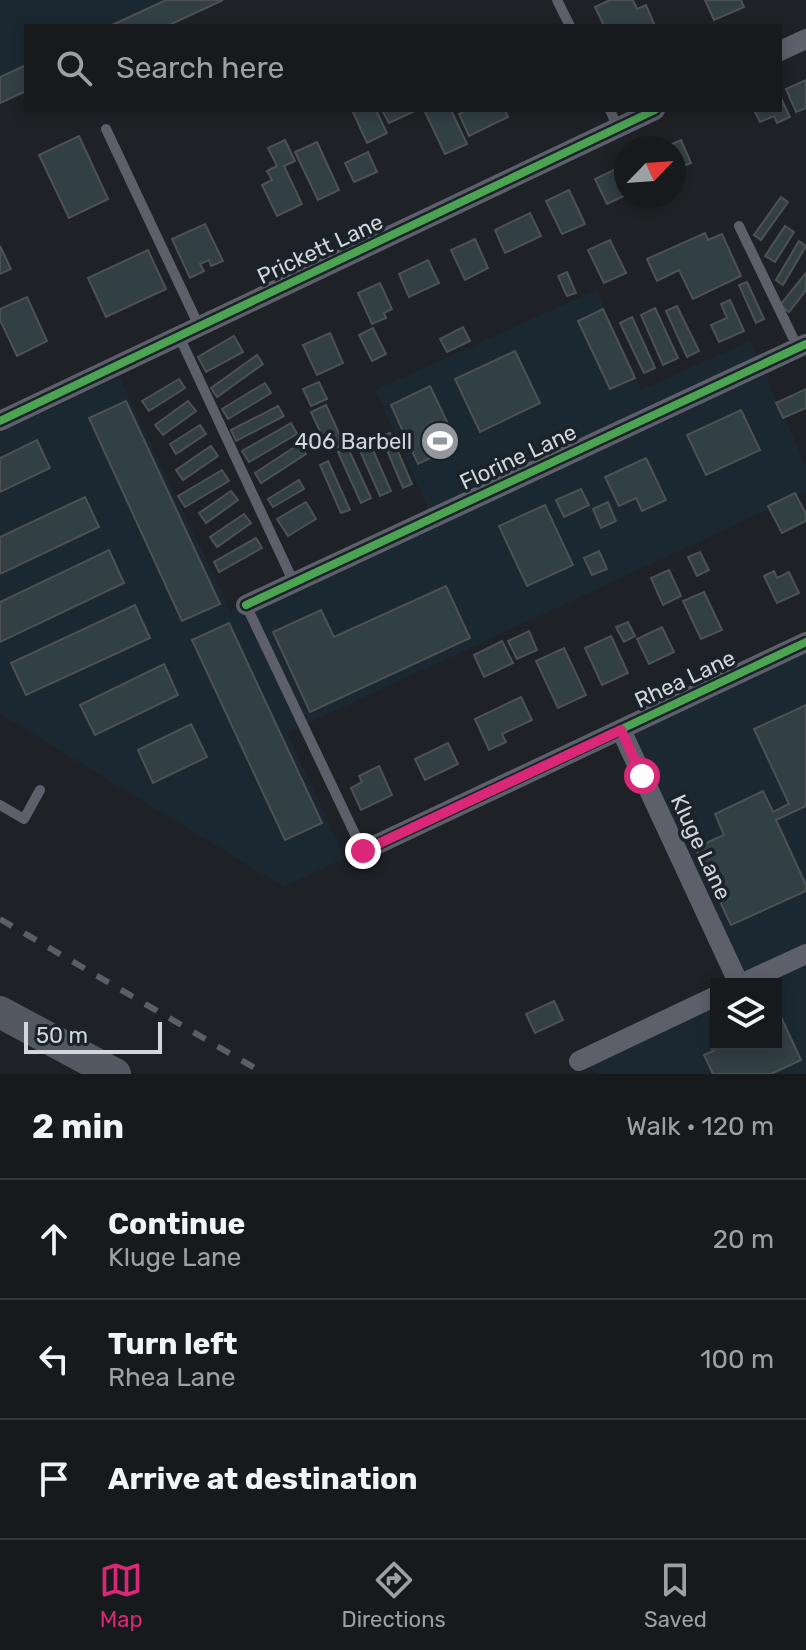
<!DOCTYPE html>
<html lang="en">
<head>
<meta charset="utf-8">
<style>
	:root { --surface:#161a1c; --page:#1f2325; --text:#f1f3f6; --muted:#9ea1a3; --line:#35383b; --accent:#db2777 }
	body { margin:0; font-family:Rubik,sans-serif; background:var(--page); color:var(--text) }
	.controls { position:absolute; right:24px; bottom:24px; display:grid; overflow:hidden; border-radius:0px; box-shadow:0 4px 12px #0003 }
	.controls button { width:72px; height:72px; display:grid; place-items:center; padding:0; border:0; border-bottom:2px solid var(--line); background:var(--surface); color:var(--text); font:40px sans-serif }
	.compass { position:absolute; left:614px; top:136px; width:72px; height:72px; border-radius:50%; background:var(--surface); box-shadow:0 4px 12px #0003; rotate:65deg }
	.scale { position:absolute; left:24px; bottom:20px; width:138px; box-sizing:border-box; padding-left:8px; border:4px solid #d0d6da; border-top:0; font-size:22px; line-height:28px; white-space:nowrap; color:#d0d6da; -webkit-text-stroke:6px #1a232a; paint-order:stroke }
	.stop { position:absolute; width:24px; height:24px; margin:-18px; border:6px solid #db2777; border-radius:50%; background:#fff }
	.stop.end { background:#db2777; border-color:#fff; box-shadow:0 2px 8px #0008 }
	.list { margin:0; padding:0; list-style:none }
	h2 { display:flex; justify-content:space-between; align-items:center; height:104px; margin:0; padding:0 32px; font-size:34px }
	h2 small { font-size:26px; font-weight:400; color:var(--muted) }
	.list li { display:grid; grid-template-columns:52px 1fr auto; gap:24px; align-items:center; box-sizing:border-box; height:120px; padding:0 32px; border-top:2px solid var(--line) }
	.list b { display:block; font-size:30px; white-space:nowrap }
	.list p { margin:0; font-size:26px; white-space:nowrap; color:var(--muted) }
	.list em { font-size:26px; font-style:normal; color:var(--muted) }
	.icon { flex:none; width:44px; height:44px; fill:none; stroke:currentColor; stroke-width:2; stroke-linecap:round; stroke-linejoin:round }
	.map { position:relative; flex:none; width:806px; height:1074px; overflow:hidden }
	.search { position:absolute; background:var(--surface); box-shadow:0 4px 12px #0003; left:24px; right:24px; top:24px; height:88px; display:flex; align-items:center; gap:20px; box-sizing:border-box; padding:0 28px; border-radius:0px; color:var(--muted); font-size:30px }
	.sheet { height:464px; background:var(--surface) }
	nav { display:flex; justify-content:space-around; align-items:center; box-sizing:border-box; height:112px; border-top:2px solid var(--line); background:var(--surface); font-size:22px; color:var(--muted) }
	nav a { display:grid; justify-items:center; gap:4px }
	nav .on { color:var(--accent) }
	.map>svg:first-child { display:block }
</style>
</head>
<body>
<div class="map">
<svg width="806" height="1074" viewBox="0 0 806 1074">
	<rect width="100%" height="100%" fill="#1e2226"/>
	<g fill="#1b2832">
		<path d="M0,0H210L153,26H26V85L0,96Z"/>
		<path d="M596,290L641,390L750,341L806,466V492L287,733L345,858L284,887L0,714V432L119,377L231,612L432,517L375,390Z"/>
		<path d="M806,642V1074H599L579,1061L716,996V1044H776V984H739L621,730Z"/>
	</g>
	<g fill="#323f43" stroke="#4d5153" stroke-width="2">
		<path d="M166,0H223L167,26H110Z"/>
		<path d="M610,0H633L637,9L646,5L655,26H604L595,7Z"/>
		<path d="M705,0H741L744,7L714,20Z"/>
		<path d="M26,65V91L0,103V77Z"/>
		<path d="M806,80V108L796,112L786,89Z"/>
		<path d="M780,96L790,117L777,123L774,116L760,122L754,110H780Z"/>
		<path d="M352,110H376L387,133L367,143Z"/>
		<path d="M382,110H417L389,123Z"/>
		<path d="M429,110H451L467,144L445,154L425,112Z"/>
		<path d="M467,110H505L508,117L469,136L459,114Z"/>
		<path d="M79,136L108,199L69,218L39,155Z"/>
		<path d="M285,140L295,161L284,166L302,204L277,216L262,185L272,180L267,171L277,166L268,148Z"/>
		<path d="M681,140L691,163L674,170V148H663Z"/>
		<path d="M317,142L339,190L318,200L295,152Z"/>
		<path d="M368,152L377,172L354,182L345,163Z"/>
		<path d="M618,168L626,185V195L607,204L595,179Z"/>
		<path d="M569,190L585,224L562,234L546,201Z"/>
		<path d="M781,197L788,202L761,240L754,235Z"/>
		<path d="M530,213L541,236L505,253L495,230Z"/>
		<path d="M205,224L223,261L211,266L209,260L200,264L204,271L190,278L172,239Z"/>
		<path d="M785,226L794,232L775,262L765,256Z"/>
		<path d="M705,233L708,240L722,234L741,276L693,299L679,270L657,281L647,259Z"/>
		<path d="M475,239L488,268L465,280L451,250Z"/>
		<path d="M610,240L626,273L604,283L588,250Z"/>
		<path d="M799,241L806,246L783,285L776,280Z"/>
		<path d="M0,246L11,269L0,274Z"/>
		<path d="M148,250L166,289L106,317L88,278Z"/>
		<path d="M428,260L439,283L409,297L399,274Z"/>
		<path d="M567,272L576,293L567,296L558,276Z"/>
		<path d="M806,273V290L789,312L780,305Z"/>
		<path d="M747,282L764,319L756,323L739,285Z"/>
		<path d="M380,283L392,309L384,313L386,318L372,324L358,293Z"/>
		<path d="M27,297L47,341L17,356L0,320V309Z"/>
		<path d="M730,300L744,331L719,342L711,325L727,318L721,304Z"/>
		<path d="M677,306L699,351L687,357L666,311Z"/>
		<path d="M655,308L678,358L663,365L641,315Z"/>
		<path d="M603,309L635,378L610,389L578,321Z"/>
		<path d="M632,317L655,368L644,373L620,323Z"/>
		<path d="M463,327L470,341L447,352L440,339Z"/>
		<path d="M373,328L386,354L372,361L359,335Z"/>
		<path d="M330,333L343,363L317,375L303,345Z"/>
		<path d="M234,336L243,352L206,372L198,357Z"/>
		<path d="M515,351L540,403L480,432L455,379Z"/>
		<path d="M257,355L263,364L217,397L211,388Z"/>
		<path d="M179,379L185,388L149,411L142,401Z"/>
		<path d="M319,382L327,399L311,406L303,389Z"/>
		<path d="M265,383L271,393L228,419L222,409Z"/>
		<path d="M430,386L458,445L418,464L391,405Z"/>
		<path d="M806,389V408L783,418L776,403Z"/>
		<path d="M126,401L220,604L182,621L89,418Z"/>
		<path d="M188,401L196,411L163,435L155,425Z"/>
		<path d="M326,405L344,444L329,451L311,412Z"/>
		<path d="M278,406L284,416L236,441L231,430Z"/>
		<path d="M741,410L760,450L706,475L687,435Z"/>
		<path d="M291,423L297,434L249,462L242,451Z"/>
		<path d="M200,425L206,434L176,454L170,444Z"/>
		<path d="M390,433L412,484L403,488L381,436Z"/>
		<path d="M368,439L391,491L380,496L357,444Z"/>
		<path d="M37,440L50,468L0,492V458Z"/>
		<path d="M299,444L306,454L261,483L255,473Z"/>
		<path d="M211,446L218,456L183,480L176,470Z"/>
		<path d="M348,448L371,498L361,503L338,452Z"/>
		<path d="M646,458L666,500L642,511L636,498L619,506L605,477Z"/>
		<path d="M328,461L350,510L341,513L320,465Z"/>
		<path d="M222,470L229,481L185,507L178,496Z"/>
		<path d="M299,480L304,489L273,507L268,499Z"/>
		<path d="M581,489L589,505L564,517L556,500Z"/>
		<path d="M231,491L238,500L206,523L199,513Z"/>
		<path d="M795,493L806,514V521L782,533L768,506Z"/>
		<path d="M85,497L99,527L0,574V537Z"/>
		<path d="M306,502L316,519L288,536L277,519Z"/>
		<path d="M608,502L616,521L601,528L593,509Z"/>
		<path d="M545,505L573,565L527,586L499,526Z"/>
		<path d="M244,514L251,523L217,547L210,537Z"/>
		<path d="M256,538L262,548L219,572L214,562Z"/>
		<path d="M109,550L124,583L0,642V602Z"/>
		<path d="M599,551L607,569L592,575L584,558Z"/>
		<path d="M700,552L709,570L697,576L688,557Z"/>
		<path d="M669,570L681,596L663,605L651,578Z"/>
		<path d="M774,571L777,578L789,572L799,593L777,603L764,576Z"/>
		<path d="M446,586L470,638L310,712L273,632L321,610L334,637Z"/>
		<path d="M704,592L722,630L701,639L683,601Z"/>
		<path d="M135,605L150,638L26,695L11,663Z"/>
		<path d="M628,622L635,636L624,642L616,627Z"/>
		<path d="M229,623L322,823L285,840L192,640Z"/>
		<path d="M662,627L674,652L649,664L637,639Z"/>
		<path d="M529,631L537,650L517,659L508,641Z"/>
		<path d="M611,636L628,673L602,685L585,648Z"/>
		<path d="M502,641L513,663L484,677L474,655Z"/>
		<path d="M564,648L586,695L558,708L536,661Z"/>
		<path d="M164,664L178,695L95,735L80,705Z"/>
		<path d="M521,697L532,720L502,734L506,742L489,750L475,719Z"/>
		<path d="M806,705V806L776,820L806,885V891L731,925L695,848L724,835L715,814L763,791L773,812L789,804L754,729Z"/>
		<path d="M191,724L207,757L153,783L138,750Z"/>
		<path d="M448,743L458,764L425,780L415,759Z"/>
		<path d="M379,766L392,795L361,810L351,788L362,782L359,776Z"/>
		<path d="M554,1001L563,1020L535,1033L526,1014Z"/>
		<path d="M782,1019L801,1060L771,1074H713L704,1055L728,1044H776V1022Z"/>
	</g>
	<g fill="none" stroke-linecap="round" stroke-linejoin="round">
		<g stroke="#5d606b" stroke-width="10">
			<path d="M557,0L570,26"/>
			<path d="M610,110L618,128"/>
			<path d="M106,129L199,326"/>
			<path d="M739,226L798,348"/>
			<path d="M179,336L294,583"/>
			<path d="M246,605L363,851"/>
			<path d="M0,805L24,819L40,790"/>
		</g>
		<g stroke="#5d606b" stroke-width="20">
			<path d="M780,51L806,39"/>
			<path d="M0,421L655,110"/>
			<path d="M246,605L806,344"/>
			<path d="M621,730L739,984"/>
			<path d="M363,851L806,642"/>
			<path d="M741,984L806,954"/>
			<path d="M579,1061L716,996"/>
		</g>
		<path stroke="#545862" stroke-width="32" d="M0,1012L115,1074"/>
		<path stroke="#5a5e66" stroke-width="6" stroke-dasharray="14 14" stroke-linecap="butt" d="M0,919L265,1074"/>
		<defs>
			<g id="cycleway">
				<path d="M0,421L655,110"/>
				<path d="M246,605L806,344"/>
				<path d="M363,851L806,642"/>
			</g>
		</defs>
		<use href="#cycleway" stroke="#1a232a" stroke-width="13"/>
		<use href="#cycleway" stroke="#4ca352" stroke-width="8"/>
	</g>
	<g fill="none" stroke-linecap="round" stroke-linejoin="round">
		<path stroke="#db2777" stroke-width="10" d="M363,851L621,730L642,776"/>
	</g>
	<defs>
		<symbol id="stadium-disc" viewBox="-11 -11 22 22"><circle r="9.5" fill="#92979b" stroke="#1a232a"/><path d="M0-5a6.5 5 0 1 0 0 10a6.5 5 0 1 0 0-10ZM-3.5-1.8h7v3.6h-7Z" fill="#fff"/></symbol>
	</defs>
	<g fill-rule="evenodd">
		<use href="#stadium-disc" x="418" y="419" width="44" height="44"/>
	</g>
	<g text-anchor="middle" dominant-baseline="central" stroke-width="7" stroke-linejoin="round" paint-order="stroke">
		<g font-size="22" fill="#d0d6da" stroke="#1a232a">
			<text transform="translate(320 249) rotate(-25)">Prickett Lane</text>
			<text transform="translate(518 457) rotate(-25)">Florine Lane</text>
			<text transform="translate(685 679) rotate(-25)">Rhea Lane</text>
			<text transform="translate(701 847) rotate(65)">Kluge Lane</text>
		</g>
		<g font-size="22" fill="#d0d6da" stroke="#1a232a" text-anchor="end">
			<text x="412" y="441">406 Barbell</text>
		</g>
	</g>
</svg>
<div class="controls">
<button><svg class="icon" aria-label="layers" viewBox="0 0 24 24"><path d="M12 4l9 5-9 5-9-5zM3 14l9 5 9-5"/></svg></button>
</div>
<svg class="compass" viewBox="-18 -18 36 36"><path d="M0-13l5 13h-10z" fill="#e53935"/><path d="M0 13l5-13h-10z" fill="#9ea1a3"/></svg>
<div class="scale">50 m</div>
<div class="stop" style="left:642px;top:776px"></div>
<div class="stop end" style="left:363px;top:851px"></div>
<div class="search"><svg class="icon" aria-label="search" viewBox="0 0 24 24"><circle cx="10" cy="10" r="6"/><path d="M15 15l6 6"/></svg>Search here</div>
</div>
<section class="sheet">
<h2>2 min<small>Walk · 120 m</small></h2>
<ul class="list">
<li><svg class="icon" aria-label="ahead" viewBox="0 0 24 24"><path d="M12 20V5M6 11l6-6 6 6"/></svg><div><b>Continue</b><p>Kluge Lane</p></div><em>20 m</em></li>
<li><svg class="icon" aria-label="left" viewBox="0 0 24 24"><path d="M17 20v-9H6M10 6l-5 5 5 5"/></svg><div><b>Turn left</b><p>Rhea Lane</p></div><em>100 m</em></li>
<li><svg class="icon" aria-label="arrive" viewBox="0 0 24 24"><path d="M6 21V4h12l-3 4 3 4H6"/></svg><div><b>Arrive at destination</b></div></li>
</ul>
</section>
<nav>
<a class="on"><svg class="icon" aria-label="map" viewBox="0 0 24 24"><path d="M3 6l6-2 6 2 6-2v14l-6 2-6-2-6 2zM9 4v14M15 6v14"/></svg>Map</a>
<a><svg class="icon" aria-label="directions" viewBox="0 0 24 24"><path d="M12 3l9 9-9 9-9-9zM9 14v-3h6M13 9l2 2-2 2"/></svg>Directions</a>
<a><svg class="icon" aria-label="saved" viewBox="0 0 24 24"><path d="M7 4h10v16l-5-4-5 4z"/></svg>Saved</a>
</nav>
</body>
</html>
